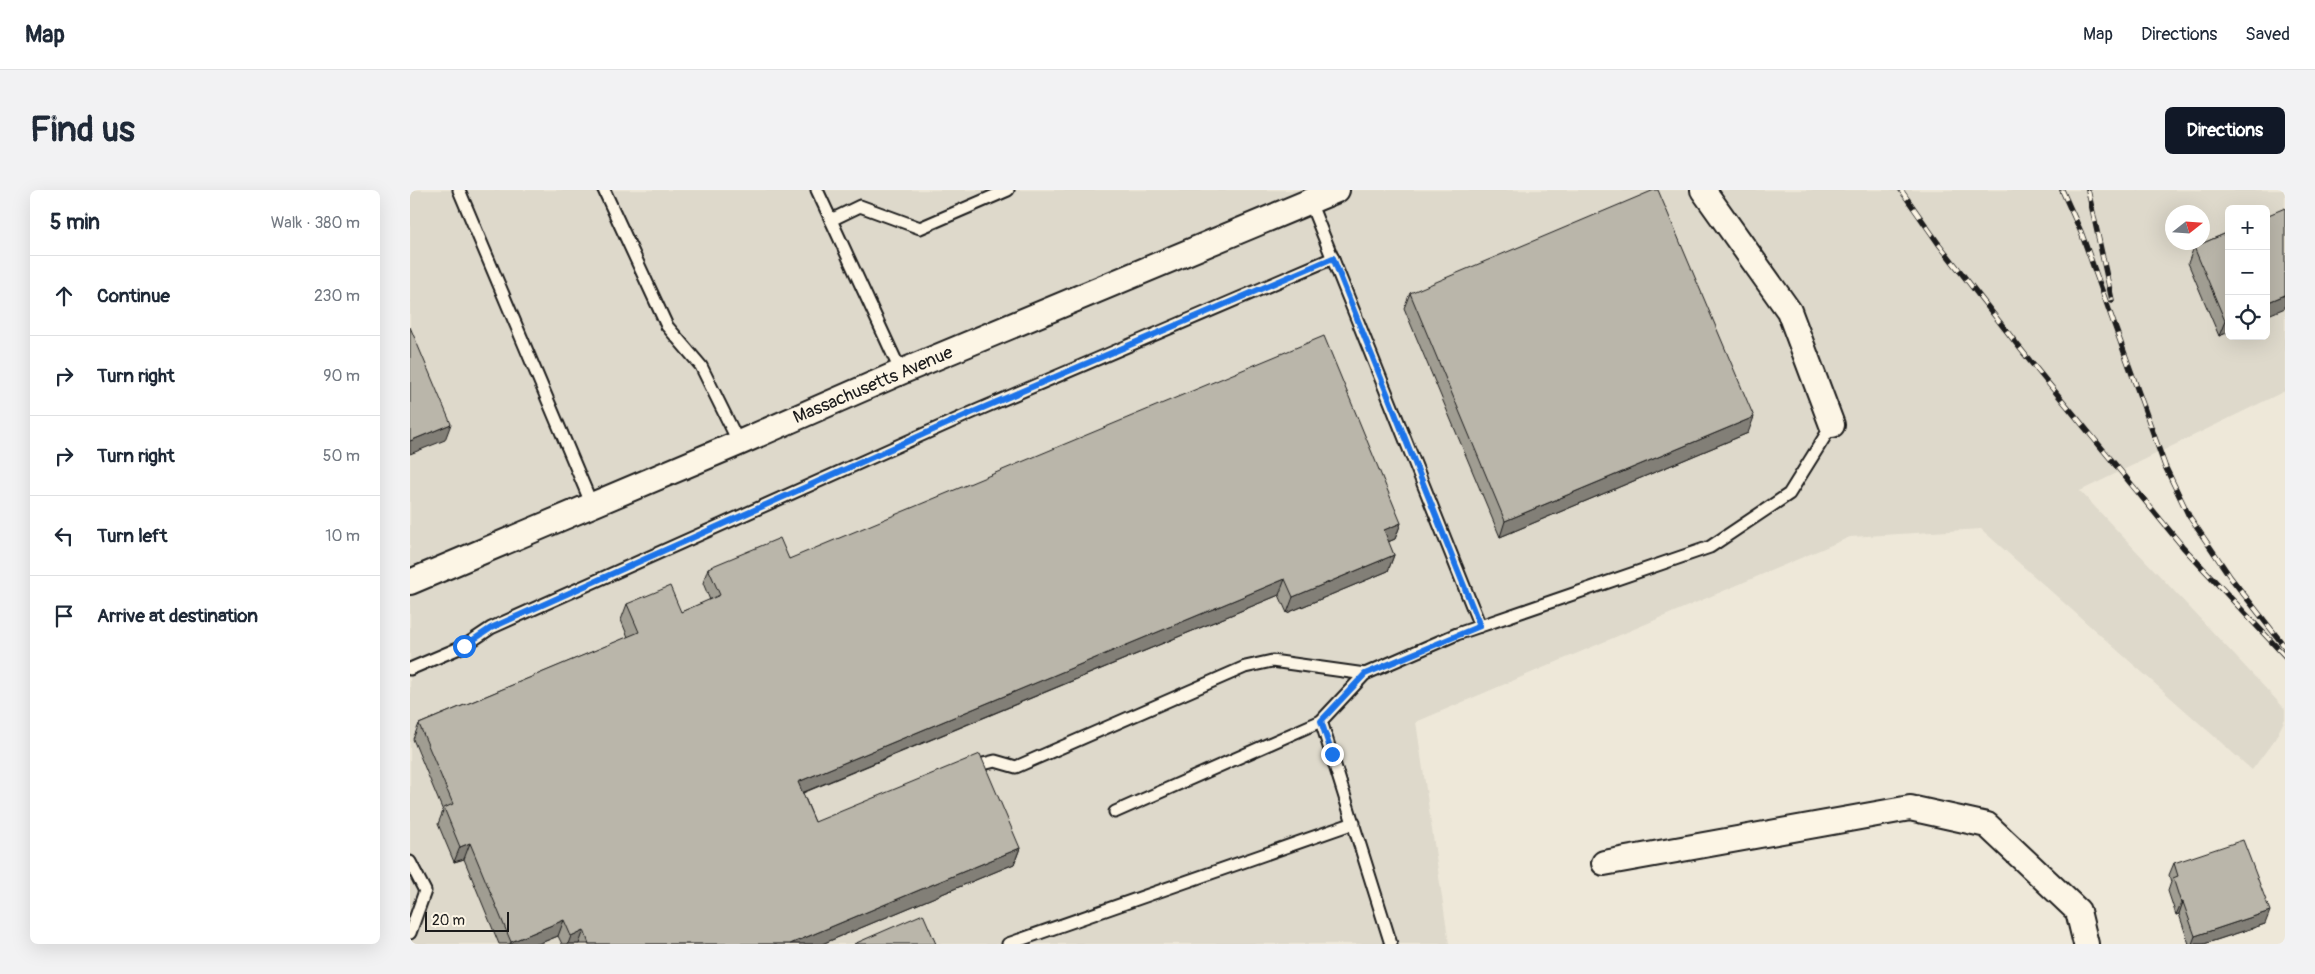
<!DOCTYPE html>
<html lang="en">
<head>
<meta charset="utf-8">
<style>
	:root { --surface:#fff; --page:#f2f2f3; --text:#1f2937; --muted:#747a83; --line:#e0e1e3; --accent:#111827 }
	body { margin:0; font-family:Pangolin,sans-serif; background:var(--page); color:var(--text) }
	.controls { position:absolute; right:15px; top:15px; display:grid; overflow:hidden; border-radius:8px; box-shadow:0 5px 20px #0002 }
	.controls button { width:45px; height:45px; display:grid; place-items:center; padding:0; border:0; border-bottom:1px solid var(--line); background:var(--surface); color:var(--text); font:25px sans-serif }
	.compass { position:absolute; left:1755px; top:15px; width:45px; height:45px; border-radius:50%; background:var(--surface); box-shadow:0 5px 20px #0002; rotate:73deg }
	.scale { position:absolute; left:15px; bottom:12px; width:84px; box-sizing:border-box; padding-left:5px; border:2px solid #1c1c1c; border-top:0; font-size:14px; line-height:18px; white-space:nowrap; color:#1c1c1c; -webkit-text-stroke:4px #fcf5e5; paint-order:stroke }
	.stop { position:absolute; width:15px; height:15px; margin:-11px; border:4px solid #1a73e8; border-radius:50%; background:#fff }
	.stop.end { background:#1a73e8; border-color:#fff; box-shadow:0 1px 5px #0008 }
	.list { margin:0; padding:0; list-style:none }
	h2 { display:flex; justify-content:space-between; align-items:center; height:65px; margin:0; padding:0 20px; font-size:21px }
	h2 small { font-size:16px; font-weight:400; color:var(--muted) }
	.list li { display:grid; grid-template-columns:32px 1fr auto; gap:15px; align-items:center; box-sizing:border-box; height:80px; padding:0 20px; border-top:1px solid var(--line) }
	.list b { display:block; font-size:19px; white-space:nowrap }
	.list em { font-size:16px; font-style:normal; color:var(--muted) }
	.icon { flex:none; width:28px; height:28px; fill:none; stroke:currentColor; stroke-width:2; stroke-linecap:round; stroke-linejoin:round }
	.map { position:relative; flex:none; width:1875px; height:754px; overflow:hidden; border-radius:8px }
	header { display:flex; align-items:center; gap:30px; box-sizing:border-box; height:70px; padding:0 25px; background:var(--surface); border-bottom:1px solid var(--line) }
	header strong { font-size:24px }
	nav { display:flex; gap:28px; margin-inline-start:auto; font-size:18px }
	.intro { display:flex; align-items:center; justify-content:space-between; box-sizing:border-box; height:120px; padding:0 30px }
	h1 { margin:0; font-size:35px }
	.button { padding:12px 22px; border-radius:8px; background:var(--accent); color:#fff; font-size:18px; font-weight:700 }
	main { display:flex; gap:30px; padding:0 30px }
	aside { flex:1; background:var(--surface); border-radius:8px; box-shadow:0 5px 20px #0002 }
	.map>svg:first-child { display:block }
</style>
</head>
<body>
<header>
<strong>Map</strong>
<nav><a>Map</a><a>Directions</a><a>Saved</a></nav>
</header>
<div class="intro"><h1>Find us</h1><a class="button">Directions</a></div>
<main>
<aside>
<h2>5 min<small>Walk · 380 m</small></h2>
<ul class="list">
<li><svg class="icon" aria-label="ahead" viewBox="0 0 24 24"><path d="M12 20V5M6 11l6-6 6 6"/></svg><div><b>Continue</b></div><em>230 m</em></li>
<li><svg class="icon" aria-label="right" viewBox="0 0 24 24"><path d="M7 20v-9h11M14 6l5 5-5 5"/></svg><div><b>Turn right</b></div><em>90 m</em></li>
<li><svg class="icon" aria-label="right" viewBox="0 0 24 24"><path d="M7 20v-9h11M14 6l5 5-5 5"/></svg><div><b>Turn right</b></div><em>50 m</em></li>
<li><svg class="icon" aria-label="left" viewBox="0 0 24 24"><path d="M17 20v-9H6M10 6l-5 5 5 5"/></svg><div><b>Turn left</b></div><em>10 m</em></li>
<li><svg class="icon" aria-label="arrive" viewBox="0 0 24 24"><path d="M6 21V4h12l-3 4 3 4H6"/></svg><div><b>Arrive at destination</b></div></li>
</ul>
</aside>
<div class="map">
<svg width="1875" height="754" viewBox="0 0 1875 754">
	<rect width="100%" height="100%" fill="#eee8d9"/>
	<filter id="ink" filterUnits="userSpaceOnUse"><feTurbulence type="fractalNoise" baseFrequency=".02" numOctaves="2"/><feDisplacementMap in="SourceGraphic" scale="10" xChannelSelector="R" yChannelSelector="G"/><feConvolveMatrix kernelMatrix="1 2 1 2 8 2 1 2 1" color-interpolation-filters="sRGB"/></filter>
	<g filter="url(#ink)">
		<path fill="#ded9cb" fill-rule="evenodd" d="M0,0H1875V201L1670,301L1875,519V529L1865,549L1842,580L1571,339L1440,347L1006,532L1039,754H0ZM1819,19H1856V146H1819ZM1762,22H1792V52H1762Z"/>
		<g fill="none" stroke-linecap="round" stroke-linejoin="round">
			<defs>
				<g id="lane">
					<path d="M49,0L182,315"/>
					<path d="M194,0L257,136L291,176L329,253"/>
					<path d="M407,0L421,30"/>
					<path d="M900,12L1070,436"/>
					<path d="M491,182L421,30L450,16L510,38L598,0"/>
					<path d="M0,479L54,456L81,438L561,223L923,68"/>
					<path d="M911,531L981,754"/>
					<path d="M561,577L585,571L606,577L835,477L862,471L955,484"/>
					<path d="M705,622L911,531L955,484L1047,444L1300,357L1379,304L1422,235"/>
					<path d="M0,672L15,701L0,743"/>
					<path d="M598,754L944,633"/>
				</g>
				<g id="street">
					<path d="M1293,0L1379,121L1422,235"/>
					<path d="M0,392L329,253L491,182L927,0"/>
					<path d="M1194,673L1500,618L1577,635L1668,721L1676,754"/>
				</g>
			</defs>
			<use href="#lane" stroke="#1c1c1c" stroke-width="15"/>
			<use href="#street" stroke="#1c1c1c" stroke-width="28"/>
			<use href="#lane" stroke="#fcf5e5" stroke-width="11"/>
			<use href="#street" stroke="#fcf5e5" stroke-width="24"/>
			<defs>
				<g id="rail">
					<path d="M1491,0L1528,53L1620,171L1773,357L1875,466"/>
					<path d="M1652,0L1671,42L1755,276L1779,326L1821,388L1875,457"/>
					<path d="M1678,0L1702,110"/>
				</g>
			</defs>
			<use href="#rail" stroke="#1c1c1c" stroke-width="5.5"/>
			<use href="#rail" stroke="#fcf5e5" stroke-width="4" stroke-dasharray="11" stroke-linecap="butt"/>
		</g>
		<g fill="#a09d92" stroke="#1c1c1c">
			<path d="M1819,42V142L1809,146L1778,73L1784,57Z"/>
			<path d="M1000,103L1338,243L1090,347L994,118Z"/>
			<path d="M991,333L985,349L978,352L984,365L978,381L877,423L869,405L393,603L405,632L610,658L604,674L412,754H152L148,746L128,754H89L54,669L44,672L28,634L33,621L3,549L9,534L218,447L211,430L217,414L271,422L300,410L293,393L298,378L379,369Z"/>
			<path d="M1764,673L1855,734L1794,754H1779L1769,724L1766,725L1758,701L1761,692L1759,685Z"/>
		</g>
		<g fill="#827f77" stroke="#1c1c1c">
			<path d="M1875,105V118L1856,126V113Z"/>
			<path d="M1819,129V142L1809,146L1815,131Z"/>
			<path d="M1344,227L1338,243L1090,347L1095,331Z"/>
			<path d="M41,234L35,250L0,264V251Z"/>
			<path d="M991,333L985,349L968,356L974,340Z"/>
			<path d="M984,365L978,381L877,423L883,407Z"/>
			<path d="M875,389L869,405L382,607L388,592Z"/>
			<path d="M60,653L54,669L44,672L50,657Z"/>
			<path d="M610,658L604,674L412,754H380Z"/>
			<path d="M1773,712L1769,724L1766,725L1771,713Z"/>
			<path d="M1860,721L1855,734L1794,754H1782L1785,746Z"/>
			<path d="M154,730L148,746L128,754H100L101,752Z"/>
			<path d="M174,740L169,754H158L161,746Z"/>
		</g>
		<g fill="#bab6aa" stroke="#1c1c1c">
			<path d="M1244,0H1248L1344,227L1095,331L1000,103Z"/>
			<path d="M1875,18V105L1856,113V26Z"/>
			<path d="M1819,42V129L1815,131L1784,57Z"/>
			<path d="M0,137L41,234L0,251Z"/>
			<path d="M914,146L991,333L974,340L984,365L883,407L875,389L388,592L405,632L570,564L610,658L380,754H179L174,740L161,746L154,730L101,752L60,653L50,657L34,618L43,614L9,534L229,442L217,414L260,396L271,422L310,405L298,378L370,348L379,369Z"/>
			<path d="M1833,650L1860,721L1785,746L1773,712L1771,713L1763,688L1768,686L1764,673Z"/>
			<path d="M513,724L526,754H444Z"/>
		</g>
	</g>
	<g fill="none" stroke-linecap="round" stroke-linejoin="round" filter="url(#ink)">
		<path stroke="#1a73e8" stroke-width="6" d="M54,456L81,438L561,223L923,68L1070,436L955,484L911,531L922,564"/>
	</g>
	<g text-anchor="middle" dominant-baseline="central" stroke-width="4" stroke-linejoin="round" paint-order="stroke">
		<g font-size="18" fill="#1c1c1c" stroke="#fcf5e5">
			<text transform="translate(463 195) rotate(-23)">Massachusetts Avenue</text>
		</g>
	</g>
</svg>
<div class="controls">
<button>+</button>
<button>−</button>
<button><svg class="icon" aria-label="locate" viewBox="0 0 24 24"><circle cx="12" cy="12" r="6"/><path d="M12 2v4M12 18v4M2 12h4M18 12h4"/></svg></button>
</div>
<svg class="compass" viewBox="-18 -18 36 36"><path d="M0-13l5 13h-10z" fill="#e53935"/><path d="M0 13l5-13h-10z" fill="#747a83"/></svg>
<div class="scale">20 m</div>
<div class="stop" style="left:54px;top:456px"></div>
<div class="stop end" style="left:922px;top:564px"></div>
</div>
</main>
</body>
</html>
